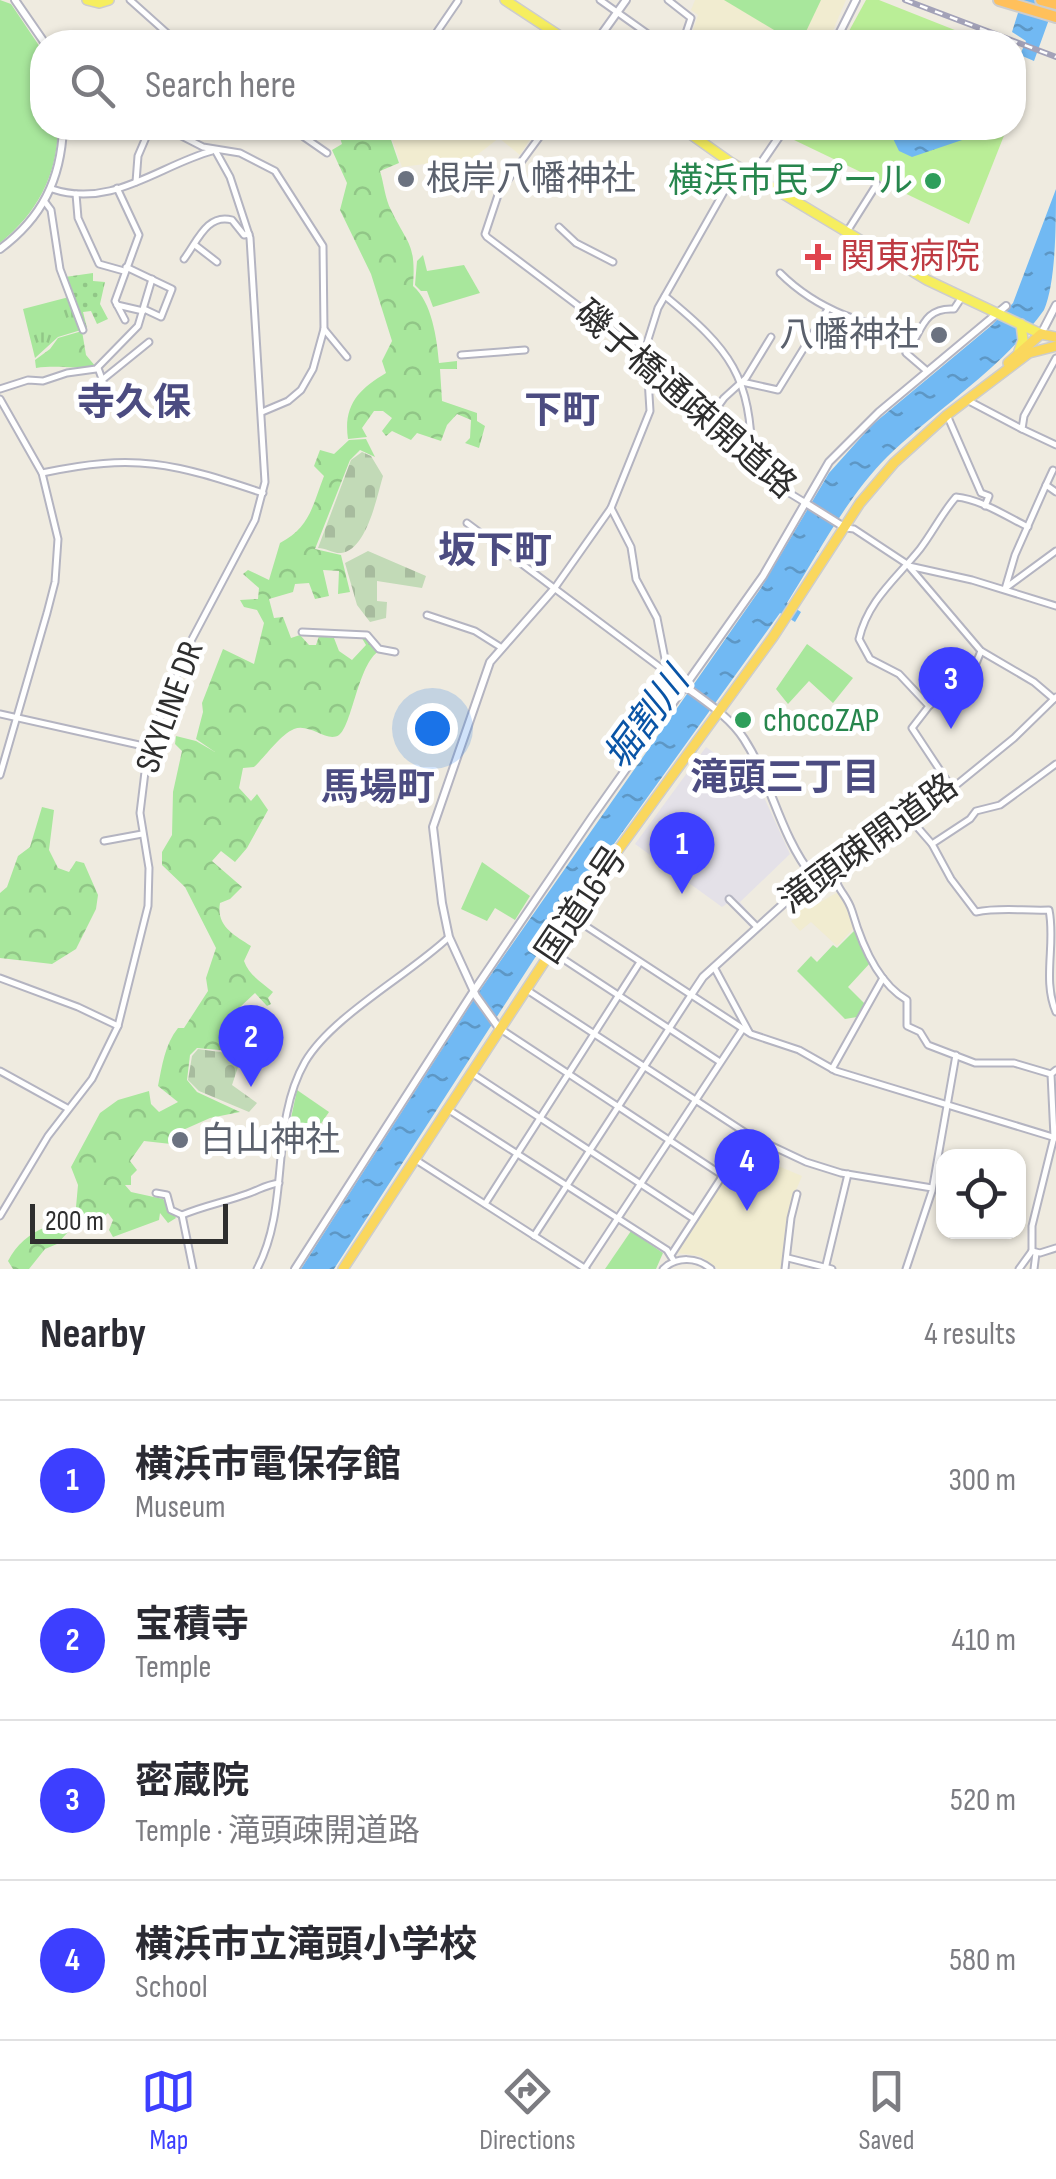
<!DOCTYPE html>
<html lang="en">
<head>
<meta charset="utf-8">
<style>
	:root { --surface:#fff; --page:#f7f7f7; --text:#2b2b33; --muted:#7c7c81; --line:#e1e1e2; --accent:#3d3fff }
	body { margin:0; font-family:"Sofia Sans Condensed","Noto Sans JP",sans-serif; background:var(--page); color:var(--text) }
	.controls { position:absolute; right:30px; bottom:30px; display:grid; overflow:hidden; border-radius:20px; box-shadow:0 2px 8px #0004 }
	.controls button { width:90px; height:90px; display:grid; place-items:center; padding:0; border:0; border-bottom:2px solid var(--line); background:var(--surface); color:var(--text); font:50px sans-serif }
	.scale { position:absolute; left:30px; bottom:25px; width:198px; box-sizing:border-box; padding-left:10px; border:5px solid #2e2e2e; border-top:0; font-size:28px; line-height:35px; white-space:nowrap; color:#2e2e2e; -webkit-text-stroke:8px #fff; paint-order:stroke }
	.you { position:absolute; left:432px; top:728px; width:35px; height:35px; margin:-25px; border:8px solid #fff; border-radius:50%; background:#1a73e8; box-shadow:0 0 0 15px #1a73e833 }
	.badge { display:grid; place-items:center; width:65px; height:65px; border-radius:50%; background:var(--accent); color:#fff; font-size:32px; font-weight:700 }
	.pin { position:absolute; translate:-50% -82px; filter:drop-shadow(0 2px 5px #0008) }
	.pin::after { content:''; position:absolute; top:52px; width:35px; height:30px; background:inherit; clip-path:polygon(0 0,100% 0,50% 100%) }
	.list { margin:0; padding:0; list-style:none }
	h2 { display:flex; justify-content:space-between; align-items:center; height:130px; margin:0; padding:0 40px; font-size:42px }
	h2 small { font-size:32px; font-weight:400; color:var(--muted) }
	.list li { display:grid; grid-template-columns:65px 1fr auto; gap:30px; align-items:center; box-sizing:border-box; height:160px; padding:0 40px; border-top:2px solid var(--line) }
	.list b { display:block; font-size:38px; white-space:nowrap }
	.list p { margin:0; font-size:32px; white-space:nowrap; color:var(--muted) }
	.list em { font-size:32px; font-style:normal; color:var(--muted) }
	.icon { flex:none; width:55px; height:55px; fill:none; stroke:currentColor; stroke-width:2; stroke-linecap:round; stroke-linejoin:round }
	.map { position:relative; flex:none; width:1056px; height:1269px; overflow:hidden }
	.search { position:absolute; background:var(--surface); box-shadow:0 2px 8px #0004; left:30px; right:30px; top:30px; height:110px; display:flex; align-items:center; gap:25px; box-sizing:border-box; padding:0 35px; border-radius:40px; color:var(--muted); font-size:38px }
	.sheet { height:770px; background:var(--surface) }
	nav { display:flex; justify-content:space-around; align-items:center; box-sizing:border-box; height:140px; border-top:2px solid var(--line); background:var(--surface); font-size:28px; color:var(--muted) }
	nav a { display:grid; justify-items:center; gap:5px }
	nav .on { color:var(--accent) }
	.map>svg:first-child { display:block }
</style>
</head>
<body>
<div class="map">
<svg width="1056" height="1269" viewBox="0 0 1056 1269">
	<defs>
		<pattern id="grass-tufts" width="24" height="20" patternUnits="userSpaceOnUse" patternTransform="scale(2.5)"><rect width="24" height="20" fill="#a8e79c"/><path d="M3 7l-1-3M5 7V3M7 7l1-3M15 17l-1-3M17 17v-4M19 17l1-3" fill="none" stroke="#91c687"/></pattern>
		<pattern id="forest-crowns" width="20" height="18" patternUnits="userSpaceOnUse" patternTransform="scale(2.5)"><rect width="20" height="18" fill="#a8e79c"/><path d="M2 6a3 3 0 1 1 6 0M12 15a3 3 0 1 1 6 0" fill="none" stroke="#91c687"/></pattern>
		<pattern id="cemetery-stones" width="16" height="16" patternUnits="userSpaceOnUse" patternTransform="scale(2.5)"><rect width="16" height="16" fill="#c2dab7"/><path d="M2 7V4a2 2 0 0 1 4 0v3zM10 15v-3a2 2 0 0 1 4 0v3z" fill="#a7bb9e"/></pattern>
		<pattern id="garden-dots" width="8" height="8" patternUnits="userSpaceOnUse" patternTransform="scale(2.5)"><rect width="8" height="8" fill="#a8e79c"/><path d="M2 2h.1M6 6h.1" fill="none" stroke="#91c687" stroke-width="1.8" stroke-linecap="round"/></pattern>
		<pattern id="water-ripples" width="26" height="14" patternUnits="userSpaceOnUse" patternTransform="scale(2.5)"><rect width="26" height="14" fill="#71b9f3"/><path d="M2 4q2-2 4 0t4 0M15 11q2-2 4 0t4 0" fill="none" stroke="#5d97c5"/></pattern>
	</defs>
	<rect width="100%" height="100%" fill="#efebe0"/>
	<path fill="#e4e1e8" d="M706,747L731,765L746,758L790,854L740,902L755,920L749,926L728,903L722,907L635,844Z"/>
	<g fill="#f1ecd0">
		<path d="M695,0H846L828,42H689L698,15L691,10Z"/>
		<path d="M388,128H537L520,155L499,138L459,169L432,181L425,164L402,167Z"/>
		<path d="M838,892L849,910L853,929L837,946L811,922L800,931L791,921L800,916L795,909L803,903L808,909Z"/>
		<path d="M742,1151L802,1176L794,1195L784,1269H718L700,1256L677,1253Z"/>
	</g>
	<path fill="url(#grass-tufts)" d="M69,297L81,330L58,337L35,358L23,309Z"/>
	<g fill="url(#forest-crowns)">
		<path d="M352,128H387L399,163L380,171C384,184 385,199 391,210C408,245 416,243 413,286C432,302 437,339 439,363L457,361V369H440L442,401L477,413V421L485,426L479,448L465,443L470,438L471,420L457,414L447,425L441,441L417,433L411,440L392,431L386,436L382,431L392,418L383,411H374L362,428L367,437L348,439C343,405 359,389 386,373L382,361L392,341L371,274L340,210L347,183L332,150L342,144L340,138Z"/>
		<path d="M82,331L86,355L96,367C76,369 57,365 36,368L35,360L50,349L58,338Z"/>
		<path d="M366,439L375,457L360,450L350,460L315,549L341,555L350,592L338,594L339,571L323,570L329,596L315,599L309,583L295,584L293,592L269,599L274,618L283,617L291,638L300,635L309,645H316L319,636L334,638L339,651L352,660L366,645L360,635L369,638L379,651C358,664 352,726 339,735C327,743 310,723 294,729C280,735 265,757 254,767L243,768L239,788L251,801L257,794L268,810L247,848L235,862L221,851L212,861L242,887L230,899L220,903C216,926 234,935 251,946L244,961C249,975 261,982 273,992L268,998L271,1004L267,1006L255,993L239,1008C249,1021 261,1033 252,1049L242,1052L197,1048L190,1055L187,1080L197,1092L240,1112L210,1118L174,1134L171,1144L144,1141L130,1161L137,1170L131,1176V1185H125L131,1192L163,1199L176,1218L168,1223L160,1213L159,1220L113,1237L109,1230L113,1220L108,1213L98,1221L69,1231L57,1244L45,1249L29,1269H13L8,1261C16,1245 30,1233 46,1227L50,1217L76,1207L78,1185L71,1167L100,1113L118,1100L149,1091L151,1104L159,1112L178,1102L158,1086C162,1066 165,1044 178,1028H184L208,991L206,978L216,948L185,887L162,865V852L172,835L173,792L182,751L175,744L176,736L196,741L215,752L196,739L203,712L202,703L223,649L254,664L264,623L257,610L244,607L240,600L258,599L259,588L243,574L248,570L269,580L280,543C310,527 312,507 324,476L314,466L320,450L334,454L349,440Z"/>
		<path d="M42,807L54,810L49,850L58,868L69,872L76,861L84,863L98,895L96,909L76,949L52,964L0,958V893L7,887L18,856L30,847Z"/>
	</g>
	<g fill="url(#cemetery-stones)">
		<path d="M362,452L371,456L383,476C377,496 367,550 341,553C335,554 325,548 318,548L351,460Z"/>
		<path d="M368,551L426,576L422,588L377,581V601L387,602L386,618L370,622L357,605L345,563Z"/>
		<path d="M198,1049L242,1055L232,1085L257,1103L249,1112L199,1091L188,1080L192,1056Z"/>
	</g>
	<g fill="#a8e79c">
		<path d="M0,0L11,4L42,50V128H58C57,176 37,213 0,243Z"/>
		<path d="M724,0H821L801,42H794Z"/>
		<path d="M423,255L427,271L464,265L480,293L433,307L427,291H421L415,285L417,261Z"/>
		<path d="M807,644L853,678L833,703L809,681L788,704L776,689Z"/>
		<path d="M482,862L530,896L515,920L495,908L487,921L461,909Z"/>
		<path d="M854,931L871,962L848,987L865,1004L857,1017L845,1019L797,971L811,956L817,962L833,945L837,948Z"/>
		<path d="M297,1090L329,1112L309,1141L288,1132Z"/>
		<path d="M631,1231L663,1253L656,1269H605Z"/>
	</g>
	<path fill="url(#garden-dots)" d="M93,273V281L105,282L100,304L108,319L97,324L91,311L83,312L87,328L84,329L65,277Z"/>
	<g fill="#baee97">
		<path d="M866,0H879L985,42H843Z"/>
		<path d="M798,128H1007L969,224L792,139Z"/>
	</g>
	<g fill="url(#water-ripples)">
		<path d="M1022,0H1056L1034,61L1020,55L1026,41L1012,32Z"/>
		<path d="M888,128H977L968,138L912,157L899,151Z"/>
		<path d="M1056,189C1056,222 1056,283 1044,310C1003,368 938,408 887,457C846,498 818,554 787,603L801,612L795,622L780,613L560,919L334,1269H301L476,996L761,588L829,473L872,425L992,325L1013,303Z"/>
	</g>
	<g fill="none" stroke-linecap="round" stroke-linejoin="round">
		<defs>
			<g id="minor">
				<path d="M130,0L177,42"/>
				<path d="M600,0L652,37"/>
				<path d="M668,0L691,18L683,42"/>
				<path d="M430,42L458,1"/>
				<path d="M166,128L203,147L240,153L275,171L323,246L324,329L313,369L301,390L288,401L262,412"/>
				<path d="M291,128L327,153"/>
				<path d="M546,128L499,192L485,234L487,237L637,350L659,375L752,465L773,483L804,502"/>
				<path d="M136,182L138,156L150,128"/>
				<path d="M117,188L139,235L115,301L125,320"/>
				<path d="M52,189C112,209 160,165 212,151"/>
				<path d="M76,194L78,218L99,264L124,271"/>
				<path d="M45,202L51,210L60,269L83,330"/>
				<path d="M559,227L576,243L613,262"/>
				<path d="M848,230L877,184"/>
				<path d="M195,245L217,262"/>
				<path d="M184,259C197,242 207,213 232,220L244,235L249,234"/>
				<path d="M126,267L172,289L161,317L144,309"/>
				<path d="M780,273C818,311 866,326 917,334"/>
				<path d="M665,296C731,350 751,376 752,462"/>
				<path d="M117,305L143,311"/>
				<path d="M324,329L347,357"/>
				<path d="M461,355L525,350"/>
				<path d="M1056,358L1024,416L1022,429L1056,445"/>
				<path d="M98,368L108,395L128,400"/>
				<path d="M927,371L906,353C922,333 922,307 954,309L962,297"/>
				<path d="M102,380L149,342"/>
				<path d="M742,382L778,390L828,309"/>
				<path d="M0,389L28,380L43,381L67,373L96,369L138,326L152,279"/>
				<path d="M0,399L42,473L58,539L55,582L47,613L0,775"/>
				<path d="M967,400L1022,429"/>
				<path d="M947,415L981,493L989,496L985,506"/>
				<path d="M708,420L724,398L746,378L771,337"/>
				<path d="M1053,470L1046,485L1056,492"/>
				<path d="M42,473C136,453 173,463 263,493"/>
				<path d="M611,508L631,547L636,579L657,618L667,669"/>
				<path d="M467,523L685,686"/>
				<path d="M846,528L854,529L907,564L981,651L1034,682L1054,699"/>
				<path d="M909,566L972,580L1056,606"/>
				<path d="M1007,587L1056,551"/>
				<path d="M554,589L611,508L650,411L646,346L658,308L738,167"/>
				<path d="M1005,589L1015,555L1046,485"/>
				<path d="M427,615L475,631L502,648"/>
				<path d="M302,632L367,635L379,649L395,652"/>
				<path d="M929,706L899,674L870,659L859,639C868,600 896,579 920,549C933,532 942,513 956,497C980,499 1006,516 1028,527"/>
				<path d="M0,714L148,747"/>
				<path d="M951,787L912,728L929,706L975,666L981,651"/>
				<path d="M912,821L932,844L951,879L976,912C1001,907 1023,911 1049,910C1056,943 1042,980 1056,1012"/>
				<path d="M104,841L142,834"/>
				<path d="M932,844L970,819L976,811L1000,805L1056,764"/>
				<path d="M834,867C835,891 846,892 852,911C861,942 877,983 907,1000V1026L920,1032L928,1045L975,1063H1014L1051,1074"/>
				<path d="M813,877L859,855L917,817L1014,738L1056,697"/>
				<path d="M729,899L757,927"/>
				<path d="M572,917L751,1034L799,1050L836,1071L1056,1138"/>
				<path d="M551,951L720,1062"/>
				<path d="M714,967L749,1032"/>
				<path d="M0,978L78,1007L118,1026"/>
				<path d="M527,990L749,1135L806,1162L841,1173L932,1188"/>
				<path d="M499,1028L722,1175"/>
				<path d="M832,1069L883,978"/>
				<path d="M0,1071L67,1108"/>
				<path d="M473,1074L694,1219"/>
				<path d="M449,1110L667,1250L674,1261"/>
				<path d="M416,1160L586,1269"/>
				<path d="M156,1193L167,1195L171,1210L182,1215C203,1206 225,1202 247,1194C259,1190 265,1185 279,1183"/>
				<path d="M485,1204L640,962"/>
				<path d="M182,1215L193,1269"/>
				<path d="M0,1216L48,1136L92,1079L118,1026L148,906L149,868L140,813L148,747L191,641L255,520L265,482L250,238L230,177L215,150"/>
				<path d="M534,1236L691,995"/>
				<path d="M1032,1251V1226L1054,1137L1051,1074L1056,1070"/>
				<path d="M671,1255L749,1135"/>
				<path d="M788,1258L832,1269"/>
				<path d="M585,1268L742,1030"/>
				<path d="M257,1269C291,1205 269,1125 305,1062C332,1016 409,975 449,937"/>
				<path d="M663,1269C677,1256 697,1257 711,1269"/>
				<path d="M785,1269L791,1218L797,1194"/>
				<path d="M825,1269L848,1174"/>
				<path d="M906,1269L932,1191L956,1055"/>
				<path d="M1019,1269L1032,1251L1040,1253L1056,1248"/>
				<path d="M1034,1269L1036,1253"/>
			</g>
			<g id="tertiary">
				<path d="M15,0L44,42"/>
				<path d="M596,42L626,0"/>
				<path d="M835,42L856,0"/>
				<path d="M753,175L785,128"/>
				<path d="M0,249C42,218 61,179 63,128"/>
				<path d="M1041,334L1056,305"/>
				<path d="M804,502L844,527"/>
				<path d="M686,687C706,702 730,717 744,739C772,782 779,834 813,877L703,977L691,995"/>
				<path d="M499,1028L476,996L449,937L442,903L433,827L490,662L554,589"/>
				<path d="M295,1269L473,992L592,817L763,576L829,462L879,412L1006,306"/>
			</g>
			<g id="primary">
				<path d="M87,0L99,3L109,0"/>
				<path d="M505,0L569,42"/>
				<path d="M682,128L730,162L927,280L1041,334"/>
				<path d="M1019,351L1023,340L1021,324"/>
			</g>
			<g id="trunk">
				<path d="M1008,363L1041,334L1056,337"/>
				<path d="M343,1269L613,857L773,637L860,503L894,463L947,415L1029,353L1056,346"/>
			</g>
			<g id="motorway">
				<path d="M999,0L1056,17"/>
				<path d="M1041,0L1056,4"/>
			</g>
		</defs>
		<use href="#minor" stroke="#b4b4c1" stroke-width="9"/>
		<use href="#tertiary" stroke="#b4b4c1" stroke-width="10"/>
		<use href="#primary" stroke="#cdcdcd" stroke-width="12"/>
		<use href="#trunk" stroke="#cdcdcd" stroke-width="12"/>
		<use href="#motorway" stroke="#cdcdcd" stroke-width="14"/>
		<use href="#minor" stroke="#fff" stroke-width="5"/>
		<use href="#tertiary" stroke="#fff" stroke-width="6"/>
		<use href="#primary" stroke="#f6ee5f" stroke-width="9"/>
		<use href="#trunk" stroke="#fad75d" stroke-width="9"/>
		<use href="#motorway" stroke="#ffc05b" stroke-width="10"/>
		<defs>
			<path id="rail" d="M905,0L1056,57"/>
		</defs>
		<use href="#rail" stroke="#a3a2b8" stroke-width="6"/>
		<use href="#rail" stroke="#fff" stroke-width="2.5" stroke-dasharray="8" stroke-linecap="butt"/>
	</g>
	<g fill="#6b7280" stroke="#fff" stroke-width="4">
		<circle cx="406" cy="179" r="10"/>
		<circle cx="939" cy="335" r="10"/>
		<circle cx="180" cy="1140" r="10"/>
	</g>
	<g fill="#2e9e5b" stroke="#fff" stroke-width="4">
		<circle cx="933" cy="181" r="10"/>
		<circle cx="743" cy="720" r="10"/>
	</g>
	<path fill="#e0444e" stroke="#fff" stroke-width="4" d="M813 242h10v10h10v10h-10v10h-10v-10h-10v-10h10z"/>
	<g text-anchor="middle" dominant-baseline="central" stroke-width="10" stroke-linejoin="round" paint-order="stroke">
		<g font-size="35" fill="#5b616d" stroke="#fff" text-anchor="start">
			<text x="426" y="179">根岸八幡神社</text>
			<text x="919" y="335" text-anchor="end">八幡神社</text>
			<text x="200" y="1140">白山神社</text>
		</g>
		<g font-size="35" fill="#27864d" stroke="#fff" text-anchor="end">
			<text x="913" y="181">横浜市民プール</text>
			<text x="763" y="720" text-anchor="start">chocoZAP</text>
		</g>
		<g font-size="35" fill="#be3a42" stroke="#fff" text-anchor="start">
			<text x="840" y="257">関東病院</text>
		</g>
		<g font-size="35" fill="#2e2e2e" stroke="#fff">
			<text transform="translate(685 400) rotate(41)">磯子橋通疎開道路</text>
			<text transform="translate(170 707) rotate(-70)">SKYLINE DR</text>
			<text transform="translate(869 844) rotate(-36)">滝頭疎開道路</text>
			<text transform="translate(582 905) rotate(-56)">国道16号</text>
		</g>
		<g font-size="38" font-weight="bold" fill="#4c4c81" stroke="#fff">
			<text x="134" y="403">寺久保</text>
			<text x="562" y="411">下町</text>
			<text x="495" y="551">坂下町</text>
			<text x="785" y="778">滝頭三丁目</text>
			<text x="378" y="788">馬場町</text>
		</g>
		<g font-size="38" font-style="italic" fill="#0954a6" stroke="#fff">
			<text transform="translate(647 719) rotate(-54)">堀割川</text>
		</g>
	</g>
</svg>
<div class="controls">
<button><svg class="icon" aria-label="locate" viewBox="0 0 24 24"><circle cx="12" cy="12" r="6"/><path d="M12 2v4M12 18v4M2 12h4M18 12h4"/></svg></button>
</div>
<div class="scale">200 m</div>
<div class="you"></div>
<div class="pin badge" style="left:682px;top:894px">1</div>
<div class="pin badge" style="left:251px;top:1087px">2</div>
<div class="pin badge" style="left:951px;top:729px">3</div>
<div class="pin badge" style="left:747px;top:1211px">4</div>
<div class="search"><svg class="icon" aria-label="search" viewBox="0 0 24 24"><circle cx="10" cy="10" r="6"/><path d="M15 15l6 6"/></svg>Search here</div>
</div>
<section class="sheet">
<h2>Nearby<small>4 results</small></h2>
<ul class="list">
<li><span class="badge">1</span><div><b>横浜市電保存館</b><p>Museum</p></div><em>300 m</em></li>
<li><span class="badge">2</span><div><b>宝積寺</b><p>Temple</p></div><em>410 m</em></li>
<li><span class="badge">3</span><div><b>密蔵院</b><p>Temple · 滝頭疎開道路</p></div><em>520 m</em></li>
<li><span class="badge">4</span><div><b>横浜市立滝頭小学校</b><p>School</p></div><em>580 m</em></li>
</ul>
</section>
<nav>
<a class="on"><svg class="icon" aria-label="map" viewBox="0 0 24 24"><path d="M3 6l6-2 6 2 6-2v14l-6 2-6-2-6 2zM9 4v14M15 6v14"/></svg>Map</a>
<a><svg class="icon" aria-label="directions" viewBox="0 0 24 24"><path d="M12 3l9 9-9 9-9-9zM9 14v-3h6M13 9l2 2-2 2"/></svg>Directions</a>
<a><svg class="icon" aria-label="saved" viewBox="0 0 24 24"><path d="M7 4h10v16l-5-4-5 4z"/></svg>Saved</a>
</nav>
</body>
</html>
